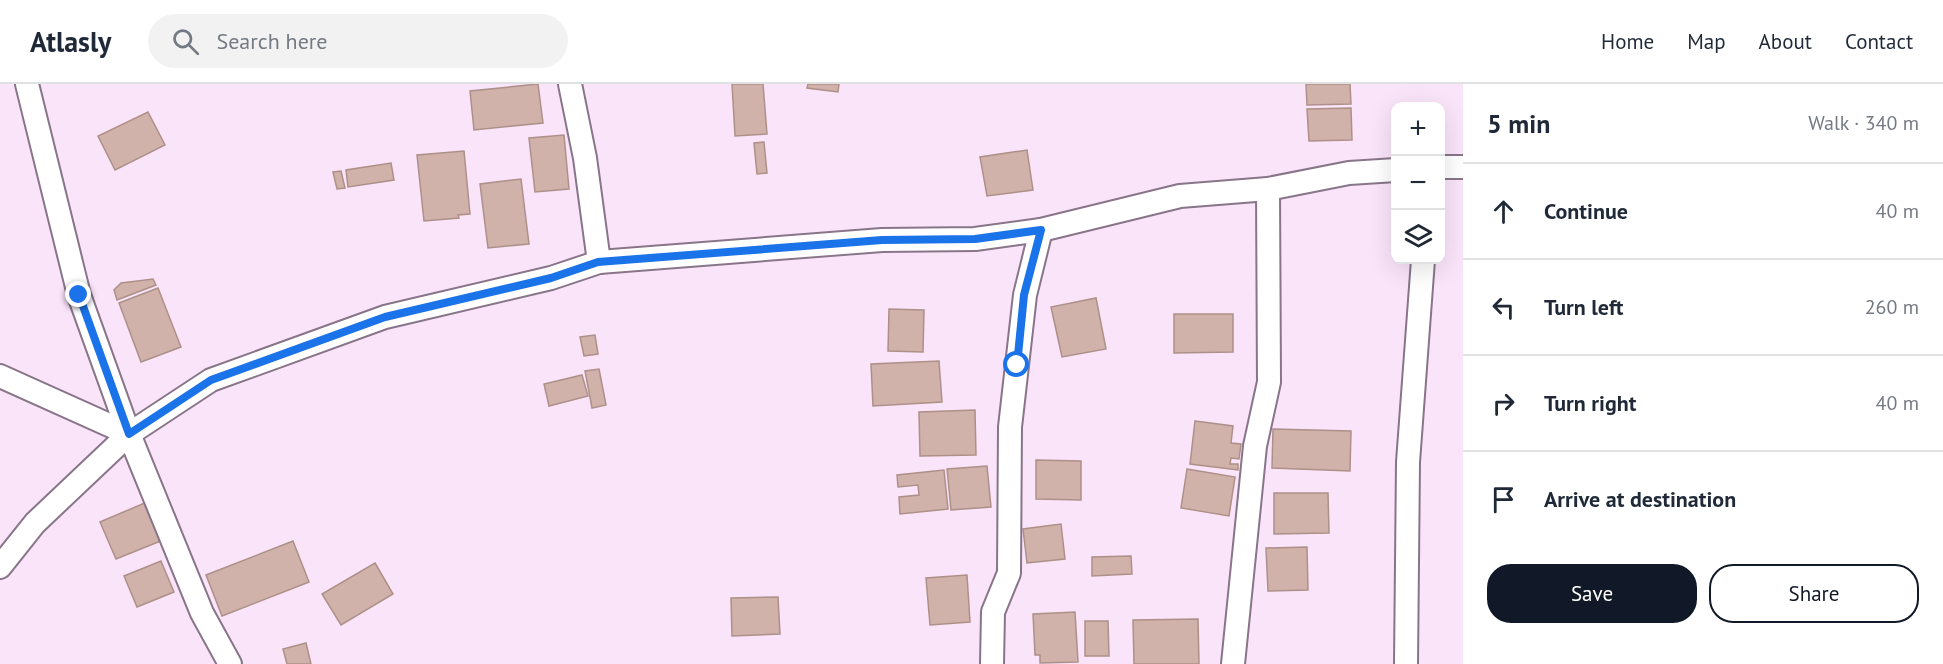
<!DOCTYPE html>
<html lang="en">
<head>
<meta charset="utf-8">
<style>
	:root { --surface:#fff; --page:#f2f2f3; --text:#1f2937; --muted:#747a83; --line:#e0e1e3; --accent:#111827 }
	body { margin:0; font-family:"PT Sans",sans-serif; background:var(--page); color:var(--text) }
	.controls { position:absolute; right:18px; top:18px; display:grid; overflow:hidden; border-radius:12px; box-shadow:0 6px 24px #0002 }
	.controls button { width:54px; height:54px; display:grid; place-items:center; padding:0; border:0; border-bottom:2px solid var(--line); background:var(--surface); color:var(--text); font:30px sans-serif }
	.stop { position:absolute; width:18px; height:18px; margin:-14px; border:4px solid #1a73e8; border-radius:50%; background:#fff }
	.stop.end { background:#1a73e8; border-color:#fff; box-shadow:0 2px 6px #0008 }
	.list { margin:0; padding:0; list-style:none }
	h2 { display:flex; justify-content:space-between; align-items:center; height:78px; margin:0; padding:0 24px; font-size:26px }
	h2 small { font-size:20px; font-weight:400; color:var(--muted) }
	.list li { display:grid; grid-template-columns:39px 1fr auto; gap:18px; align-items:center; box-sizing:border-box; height:96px; padding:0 24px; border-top:2px solid var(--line) }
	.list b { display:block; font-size:22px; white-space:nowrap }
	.list em { font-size:20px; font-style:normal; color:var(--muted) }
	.actions { display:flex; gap:12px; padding:18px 24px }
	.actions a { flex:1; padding:14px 0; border:2px solid var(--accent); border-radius:24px; text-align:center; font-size:21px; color:var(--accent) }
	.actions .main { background:var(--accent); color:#fff }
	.icon { flex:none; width:33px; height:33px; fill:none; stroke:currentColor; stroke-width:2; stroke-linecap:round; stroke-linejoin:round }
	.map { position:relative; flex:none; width:1463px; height:580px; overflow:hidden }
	header { display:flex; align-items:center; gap:36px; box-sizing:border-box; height:84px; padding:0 30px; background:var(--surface); border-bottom:2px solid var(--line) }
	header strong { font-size:28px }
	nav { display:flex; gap:33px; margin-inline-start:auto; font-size:21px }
	.search { width:420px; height:54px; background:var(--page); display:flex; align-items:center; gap:15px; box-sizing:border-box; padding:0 21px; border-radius:33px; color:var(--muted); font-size:22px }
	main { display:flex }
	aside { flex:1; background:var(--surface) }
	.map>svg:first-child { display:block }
</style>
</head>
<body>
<header>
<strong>Atlasly</strong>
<div class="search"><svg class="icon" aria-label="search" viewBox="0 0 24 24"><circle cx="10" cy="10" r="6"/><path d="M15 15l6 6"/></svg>Search here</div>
<nav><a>Home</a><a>Map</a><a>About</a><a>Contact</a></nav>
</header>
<main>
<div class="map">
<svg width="1463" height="580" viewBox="0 0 1463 580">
	<rect width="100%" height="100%" fill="#fae4fa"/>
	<g fill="#d1b2aa" stroke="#ad9088" stroke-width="1.5">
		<path d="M538,0L543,39L474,46L470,7Z"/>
		<path d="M732,0H763L767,50L735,52Z"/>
		<path d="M808,0H839L838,8L807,4Z"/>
		<path d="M1306,0H1350L1351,20L1307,21Z"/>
		<path d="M1351,24L1352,56L1309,57L1307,25Z"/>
		<path d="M148,28L165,61L115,86L98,52Z"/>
		<path d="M564,51L569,105L535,108L529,54Z"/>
		<path d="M764,58L767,89L757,90L754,59Z"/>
		<path d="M1027,66L1033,106L987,112L980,73Z"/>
		<path d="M464,67L470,130L458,131L459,134L424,137L417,71Z"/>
		<path d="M391,79L394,96L348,103L346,86Z"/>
		<path d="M341,87L345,104L337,105L333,88Z"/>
		<path d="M521,95L529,160L488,164L480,100Z"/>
		<path d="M153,195L156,201L117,216L114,206L121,199Z"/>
		<path d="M158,204L181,263L141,278L119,219Z"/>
		<path d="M1096,214L1106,265L1062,273L1051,223Z"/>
		<path d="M889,225L924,226L923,268L888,267Z"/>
		<path d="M1174,230H1233V268L1174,269Z"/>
		<path d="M595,251L598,270L584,272L580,253Z"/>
		<path d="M939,277L942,318L873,322L871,280Z"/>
		<path d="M599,285L606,321L592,324L585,287Z"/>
		<path d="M582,291L588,312L549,322L544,300Z"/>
		<path d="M975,326L976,371L920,372L919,328Z"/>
		<path d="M1195,337L1233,342L1231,359L1241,360L1239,375L1231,374L1230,380H1238V386L1190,380Z"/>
		<path d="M1273,345L1351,347L1350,387L1272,384Z"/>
		<path d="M1036,376L1081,377V416L1036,415Z"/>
		<path d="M987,382L991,423L951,426L947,385Z"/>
		<path d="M1187,385L1235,393L1229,432L1181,424Z"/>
		<path d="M944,386L948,425L900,430L899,413L919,411L918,401L898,403L897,391Z"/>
		<path d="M1274,409H1328L1329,449L1274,450Z"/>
		<path d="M147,418L163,456L116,475L100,438Z"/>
		<path d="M1061,440L1065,475L1027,479L1023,445Z"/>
		<path d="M293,457L309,498L222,532L206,491Z"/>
		<path d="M1307,463L1308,506L1268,507L1266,464Z"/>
		<path d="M1131,472L1132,490L1092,492V473Z"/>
		<path d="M161,477L174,508L137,523L124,492Z"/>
		<path d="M375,479L393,510L341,541L322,510Z"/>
		<path d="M967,491L970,538L930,541L926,494Z"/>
		<path d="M778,513L780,550L732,552L731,514Z"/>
		<path d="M1075,528L1078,578L1040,579V571H1035L1033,530Z"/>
		<path d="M1198,535L1199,580H1134L1133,536Z"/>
		<path d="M1085,537H1108L1109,572H1085Z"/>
		<path d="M306,559L311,580H287L283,565Z"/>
	</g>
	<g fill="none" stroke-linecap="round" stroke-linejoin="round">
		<defs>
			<g id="minor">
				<path d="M27,0L79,211L129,350L202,529L230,580"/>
				<path d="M570,0L585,74L599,178"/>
				<path d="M1440,83H1463"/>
				<path d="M0,292L129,350"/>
				<path d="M0,483L35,439L129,350L211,296L385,233L551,194L599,178L882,156L975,155L1041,146L1180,112L1268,105L1349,89L1396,86"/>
				<path d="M992,580L993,528L1009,489L1010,343L1025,211L1041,146"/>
				<path d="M1233,580L1255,362L1269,298L1268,105"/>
				<path d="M1406,580L1408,378L1423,176"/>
			</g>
		</defs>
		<use href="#minor" stroke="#887589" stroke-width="26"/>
		<use href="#minor" stroke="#fff" stroke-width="22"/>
	</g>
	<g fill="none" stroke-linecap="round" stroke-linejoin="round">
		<path stroke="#1a73e8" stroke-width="8" d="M79,211L129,350L211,296L385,233L551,194L598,178L882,156L975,155L1041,146L1024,211L1017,281"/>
	</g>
</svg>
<div class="controls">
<button>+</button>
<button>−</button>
<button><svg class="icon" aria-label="layers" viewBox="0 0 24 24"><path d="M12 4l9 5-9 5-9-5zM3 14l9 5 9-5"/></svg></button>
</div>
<div class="stop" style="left:1017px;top:281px"></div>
<div class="stop end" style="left:79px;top:211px"></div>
</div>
<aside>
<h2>5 min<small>Walk · 340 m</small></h2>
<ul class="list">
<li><svg class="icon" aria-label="ahead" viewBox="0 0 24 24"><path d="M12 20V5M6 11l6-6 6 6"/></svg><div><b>Continue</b></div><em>40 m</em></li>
<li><svg class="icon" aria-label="left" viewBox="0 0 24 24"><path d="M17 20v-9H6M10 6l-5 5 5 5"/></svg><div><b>Turn left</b></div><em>260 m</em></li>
<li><svg class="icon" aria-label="right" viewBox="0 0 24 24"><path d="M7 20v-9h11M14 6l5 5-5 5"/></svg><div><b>Turn right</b></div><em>40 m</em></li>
<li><svg class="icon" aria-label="arrive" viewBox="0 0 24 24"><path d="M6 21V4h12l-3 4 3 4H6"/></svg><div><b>Arrive at destination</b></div></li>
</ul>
<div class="actions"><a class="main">Save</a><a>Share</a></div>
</aside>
</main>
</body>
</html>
